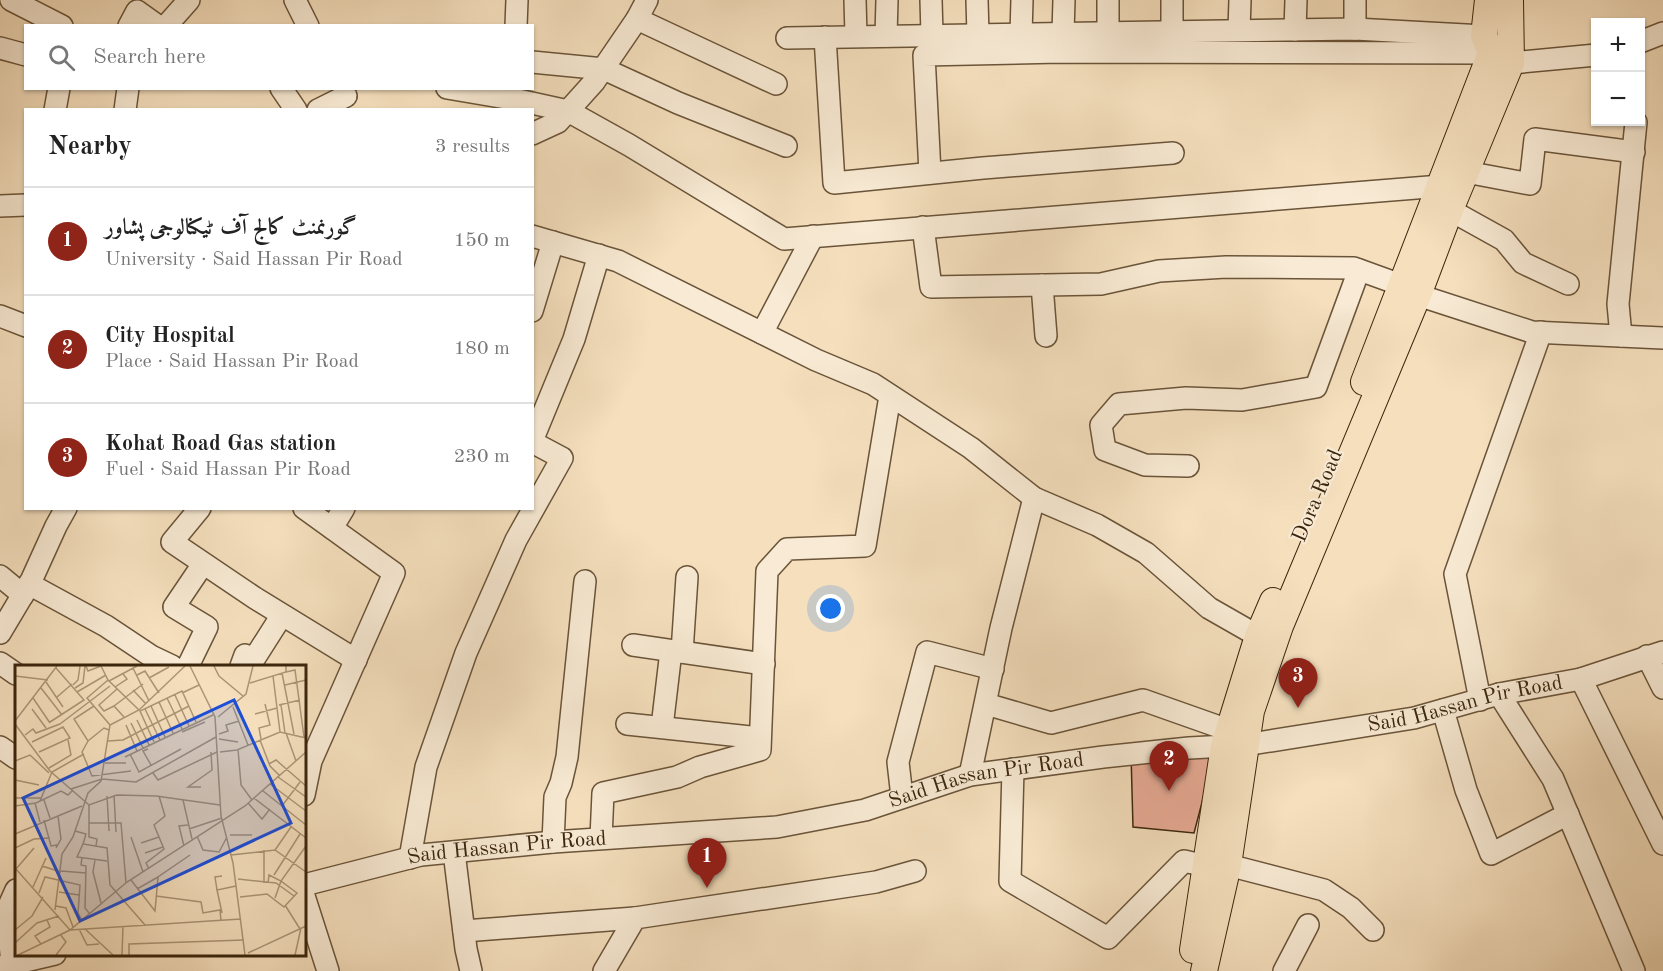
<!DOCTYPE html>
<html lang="en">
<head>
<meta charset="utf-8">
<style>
	:root { --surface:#fff; --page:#f6f6f6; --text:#222; --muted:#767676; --line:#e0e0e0; --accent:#8f2418 }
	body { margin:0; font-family:"Old Standard TT",Amiri,serif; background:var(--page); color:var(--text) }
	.controls { position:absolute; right:18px; top:18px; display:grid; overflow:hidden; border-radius:0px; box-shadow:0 2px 4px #0004 }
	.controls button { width:54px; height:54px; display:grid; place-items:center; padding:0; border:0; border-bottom:2px solid var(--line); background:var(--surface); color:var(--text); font:30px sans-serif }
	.you { position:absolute; left:831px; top:609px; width:21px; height:21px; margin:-15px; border:4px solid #fff; border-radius:50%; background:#1a73e8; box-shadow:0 0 0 9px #1a73e833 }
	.badge { display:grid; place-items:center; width:39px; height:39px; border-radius:50%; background:var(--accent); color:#fff; font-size:20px; font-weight:700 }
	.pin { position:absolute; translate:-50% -50px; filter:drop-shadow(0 2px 3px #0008) }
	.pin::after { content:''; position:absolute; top:32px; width:21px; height:18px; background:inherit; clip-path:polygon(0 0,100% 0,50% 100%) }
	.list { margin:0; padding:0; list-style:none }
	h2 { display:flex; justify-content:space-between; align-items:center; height:78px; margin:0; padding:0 24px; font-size:26px }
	h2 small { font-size:20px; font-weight:400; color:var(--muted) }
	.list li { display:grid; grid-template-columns:39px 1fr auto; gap:18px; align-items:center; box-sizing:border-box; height:108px; padding:0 24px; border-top:2px solid var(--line) }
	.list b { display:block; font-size:22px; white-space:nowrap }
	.list p { margin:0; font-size:20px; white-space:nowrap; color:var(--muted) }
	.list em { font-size:20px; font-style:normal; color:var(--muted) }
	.icon { flex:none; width:33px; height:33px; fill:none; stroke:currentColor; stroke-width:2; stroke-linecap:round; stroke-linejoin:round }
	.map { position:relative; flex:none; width:1663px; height:971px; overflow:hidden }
	.search { position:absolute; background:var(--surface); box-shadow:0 2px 4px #0004; left:24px; top:24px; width:510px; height:66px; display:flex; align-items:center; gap:15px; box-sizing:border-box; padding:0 21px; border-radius:0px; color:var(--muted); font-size:22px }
	.panel { position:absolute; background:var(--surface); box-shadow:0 2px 4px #0004; left:24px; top:108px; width:510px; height:402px; border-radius:0px }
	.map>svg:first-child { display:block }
</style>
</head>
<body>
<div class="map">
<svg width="1663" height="971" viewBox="0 0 1663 971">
	<rect width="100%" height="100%" fill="#f5dfbd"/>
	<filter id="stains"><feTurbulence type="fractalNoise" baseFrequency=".00333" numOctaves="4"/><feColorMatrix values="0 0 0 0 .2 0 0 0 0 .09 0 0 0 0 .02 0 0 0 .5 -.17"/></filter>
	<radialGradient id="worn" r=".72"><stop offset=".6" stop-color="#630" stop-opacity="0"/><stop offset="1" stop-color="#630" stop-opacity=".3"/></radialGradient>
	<path fill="#e9ac97" stroke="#3b260d" stroke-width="1.5" d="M1216,749L1194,833L1133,827L1131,754Z"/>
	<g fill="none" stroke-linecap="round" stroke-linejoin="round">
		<defs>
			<g id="minor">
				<path d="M11,0L62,26"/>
				<path d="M295,0L308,26"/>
				<path d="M855,0L856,36"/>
				<path d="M931,0L932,35"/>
				<path d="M977,0L978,35"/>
				<path d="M1172,0V31"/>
				<path d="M1355,0V29"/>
				<path d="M637,19L776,84"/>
				<path d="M129,26L137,11L158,26"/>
				<path d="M166,26L189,0"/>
				<path d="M516,26L517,0"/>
				<path d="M1239,30L1240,0"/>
				<path d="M1295,30L1296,0"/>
				<path d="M1063,33L1064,0"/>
				<path d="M1108,33V0"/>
				<path d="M1021,34L1022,0"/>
				<path d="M886,36L887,0"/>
				<path d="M825,37L834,183L983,168L1173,153"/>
				<path d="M787,38L1355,29L1484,36"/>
				<path d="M1640,42L1663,33"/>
				<path d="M0,48L26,55"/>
				<path d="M532,62L604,69L678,103L786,146"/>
				<path d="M1511,63L1596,55"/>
				<path d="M281,88L296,110"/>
				<path d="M447,88L518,100L568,111L629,145L784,239L1441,186"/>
				<path d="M55,110L59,88"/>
				<path d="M125,110L128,88"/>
				<path d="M318,110L346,96"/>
				<path d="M532,134L558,122L594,82L637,19L647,0"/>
				<path d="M1466,172L1530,184L1535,139L1634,152"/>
				<path d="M930,173L924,55L1060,52L1491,53"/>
				<path d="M0,206L26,205"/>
				<path d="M1450,210L1504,240L1523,263L1568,284"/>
				<path d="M923,227L931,287L1101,284L1159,271L1226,267L1354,268L1401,285"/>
				<path d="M532,236L618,261L816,360L873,384L971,448L1034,498L1097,525L1146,553L1209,608L1258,636"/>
				<path d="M1042,285L1046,336"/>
				<path d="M1418,295L1532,332L1663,338"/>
				<path d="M532,311L553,242"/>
				<path d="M0,316L26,326"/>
				<path d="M762,333L813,236"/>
				<path d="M1621,336L1618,304L1636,122"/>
				<path d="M532,441L574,339L599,255"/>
				<path d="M1188,466L1145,465L1105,450L1101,425L1119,404L1186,398L1242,400L1316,387L1359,270"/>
				<path d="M200,508L172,542L255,598L356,660"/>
				<path d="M304,508L394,573L311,761L304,795"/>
				<path d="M332,528L344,508"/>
				<path d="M0,576L23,595"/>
				<path d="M29,584L106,626L151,656L172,666"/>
				<path d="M0,633L31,581L56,526L66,508"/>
				<path d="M633,645L764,664"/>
				<path d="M682,652L687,577"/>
				<path d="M1647,656L1663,688"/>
				<path d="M0,663L16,674"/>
				<path d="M188,666L207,627L174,607L203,564"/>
				<path d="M241,666L245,655L254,659L282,615"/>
				<path d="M1581,679L1663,844"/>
				<path d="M1499,694L1553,779L1634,971"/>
				<path d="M1480,700L1455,574L1541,332"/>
				<path d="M986,704L1051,723L1143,700L1228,730"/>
				<path d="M1443,710L1466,790L1491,854L1568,814"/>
				<path d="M627,724L760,738"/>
				<path d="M662,727L671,651"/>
				<path d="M0,747L16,758"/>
				<path d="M1013,769L1010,881L1108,938L1184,861L1206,866"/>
				<path d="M970,775L1001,628L1034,498"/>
				<path d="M902,797L898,762L927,652L993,669"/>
				<path d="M601,838L603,793L677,777L700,767L760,750L767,571L787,549L865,546L890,396"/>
				<path d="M553,842L555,797L561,783L567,757L585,581"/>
				<path d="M454,852L466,949L471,971"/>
				<path d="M410,858L426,767L466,653L516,540L562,458L532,442"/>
				<path d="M1228,865L1324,890L1351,908L1373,930"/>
				<path id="s1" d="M304,885L421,855L553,842L777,827L865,810L970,775L1103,757L1189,748L1245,745L1414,718L1499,694L1581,679L1663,652"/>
				<path d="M304,896L328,971"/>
				<path d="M464,931L635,918"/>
				<path d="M12,965L7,910L16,890"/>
				<path d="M0,967L55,954"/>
				<path d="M604,971L635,918L876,882L915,871"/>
				<path d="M1284,971L1308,925"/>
			</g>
			<g id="major">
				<path d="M1364,382L1491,53L1484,36L1488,0"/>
				<path d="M1193,950L1224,746L1258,636L1273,601"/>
				<path d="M1204,971L1228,865L1251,711L1280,626L1418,295L1450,210L1511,63L1510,0"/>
			</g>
		</defs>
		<use href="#minor" stroke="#6a5439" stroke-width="24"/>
		<use href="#major" stroke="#3b260d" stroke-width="28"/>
		<use href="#minor" stroke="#f8ead4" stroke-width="21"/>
		<use href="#major" stroke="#f5dfbd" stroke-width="26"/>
	</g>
	<g text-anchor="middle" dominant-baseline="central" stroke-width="4.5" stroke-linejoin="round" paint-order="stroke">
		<g font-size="21" fill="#3b260d" stroke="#f8ead4">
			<text transform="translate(1318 496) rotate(-67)">Dora Road</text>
			<text stroke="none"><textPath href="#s1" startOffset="1179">Said Hassan Pir Road</textPath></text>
			<text stroke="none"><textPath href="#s1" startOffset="693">Said Hassan Pir Road</textPath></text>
			<text stroke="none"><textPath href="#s1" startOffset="207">Said Hassan Pir Road</textPath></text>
		</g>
	</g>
	<g transform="translate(15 665)">
		<rect width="291" height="291" fill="#f5dfbd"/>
		<path fill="none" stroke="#ab9577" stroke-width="1.5" d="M71,1L73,6L86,1M86,1L93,15L124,45M175,1L200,52L206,151L218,198L230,290M199,1L204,11L228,31M118,3L134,36M271,7L280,5L289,72M267,8L279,69M122,10L130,6L144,28M0,11L33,15M258,11L265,67M134,13L154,2M93,15L72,33L95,60M94,16L122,1M31,17L48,42M235,18L271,7V1M58,20L63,15L65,1M270,20L291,15M100,22L112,14L108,9M26,23L47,50M60,23L68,18L70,1M118,25L131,39M62,27L91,10M167,28L184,20M160,30L174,61M42,32L57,19M18,33L35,58M152,33L167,64M144,37L158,68M264,40L285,35M266,40L270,68M79,41L59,54L73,76L89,63L94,65M99,41L89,46L84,40L102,24M136,41L150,72M218,42L233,80M17,44L31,63M130,44L145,75M240,49L262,43M109,52L99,41L128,19M203,52L231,29L238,1M122,55L134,80M0,56L42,1M35,57L69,35L41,3M116,58L128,83M0,59L35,106L74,140L102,130L141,131L205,140M45,59L95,21M111,60L122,86M167,67L190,57M271,68L281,96M204,69L213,66L211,60L224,56M10,70L18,64L21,68L45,59M204,74L223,77M246,74L244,63L255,60L250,39M245,75L255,101L265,111M73,76L67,87L77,111L116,106M93,76L108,75L174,41M17,77L48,62L55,73L24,87M139,77L125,46L167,26L181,57M133,84L128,86L136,100M223,84L226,120L237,135M205,87L222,85L265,67L291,73M115,89L124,107L166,84M110,92L198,50M0,96L15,90L34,108M90,98H111M254,99L261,95L291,121M34,103L56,90L53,75M138,108L143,115L202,87M263,112L291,132M0,115L24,120M255,119L291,146M186,122H173L197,105L196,87M56,124L87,114L121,117L201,72M248,126L291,160M99,130L101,167M92,131L94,166M0,133H26M239,133L291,173M29,135L35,153M168,135L177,174M25,136L37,107L69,89M20,138L25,157M233,138L247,154L255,144M74,140V172L82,174L81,181M0,141L21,138L46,126L53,130L58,125M267,141L285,117M29,155L36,181L42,180M74,158H106L111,218M174,164L207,153M60,166L71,169L68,179L92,183L95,220L130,260M0,169L67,141M215,170H237M182,171L188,185L204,187L212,172M116,172L128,207M126,178L144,172M68,179L62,192L92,196M169,181L164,161L173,160M0,183L19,174L35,173M41,183L46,174L43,151M249,185V218M260,185L276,162M130,188L148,182M216,190L260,185L291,207M67,193L66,200L71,201L70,243L74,248M80,195L78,207L86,238M27,201L46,207M0,203L55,265L226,254M1,204L19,183M134,204L131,198L149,184L139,160L150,151L144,131M46,206L71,208M259,210L285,169M223,214L261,218L279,231M116,215L140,246L143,212L175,190M253,218L254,210L266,216L260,233M18,222L31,193M122,224L143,212M202,225L200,212L207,211M44,227L64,230M24,228L30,212L65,220L63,248L67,255M141,231L186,237L188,248L205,245L206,256M225,232L252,229L269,242L282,228L266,216L291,181M270,240L285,264M41,241L51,243L58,262M40,245L47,189L58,172L73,128L86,116L95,60L124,45L170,1M207,248L202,225L221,221M64,264L72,280L84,279M70,264L98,290M0,265L17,251L28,232M0,278L22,258L44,251M26,279L20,271L35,262L32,255M233,288L291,261M3,290L55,265L112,217L230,141L291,87M41,290L51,277L45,269M107,290L108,261M114,290V279L229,275M280,290L286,263"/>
		<path fill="#1d4ed8" fill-opacity="0.15" stroke="#1d4ed8" stroke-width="3" d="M219,35L276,158L65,256L8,133Z"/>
		<rect width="291" height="291" fill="none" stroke="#3b260d" stroke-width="3"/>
	</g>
	<rect width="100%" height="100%" filter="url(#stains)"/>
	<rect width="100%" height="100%" fill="url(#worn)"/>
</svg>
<div class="controls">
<button>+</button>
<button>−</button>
</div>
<div class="you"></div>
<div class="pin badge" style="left:707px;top:888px">1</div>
<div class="pin badge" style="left:1169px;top:791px">2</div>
<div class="pin badge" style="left:1298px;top:708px">3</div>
<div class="search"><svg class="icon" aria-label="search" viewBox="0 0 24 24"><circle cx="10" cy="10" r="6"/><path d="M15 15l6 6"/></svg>Search here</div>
<section class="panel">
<h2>Nearby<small>3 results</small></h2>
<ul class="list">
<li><span class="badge">1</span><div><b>گورنمنٹ کالج آف ٹیکنالوجی پشاور</b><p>University · Said Hassan Pir Road</p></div><em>150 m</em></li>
<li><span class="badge">2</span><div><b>City Hospital</b><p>Place · Said Hassan Pir Road</p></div><em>180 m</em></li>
<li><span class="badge">3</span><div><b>Kohat Road Gas station</b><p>Fuel · Said Hassan Pir Road</p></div><em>230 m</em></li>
</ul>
</section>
</div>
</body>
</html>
